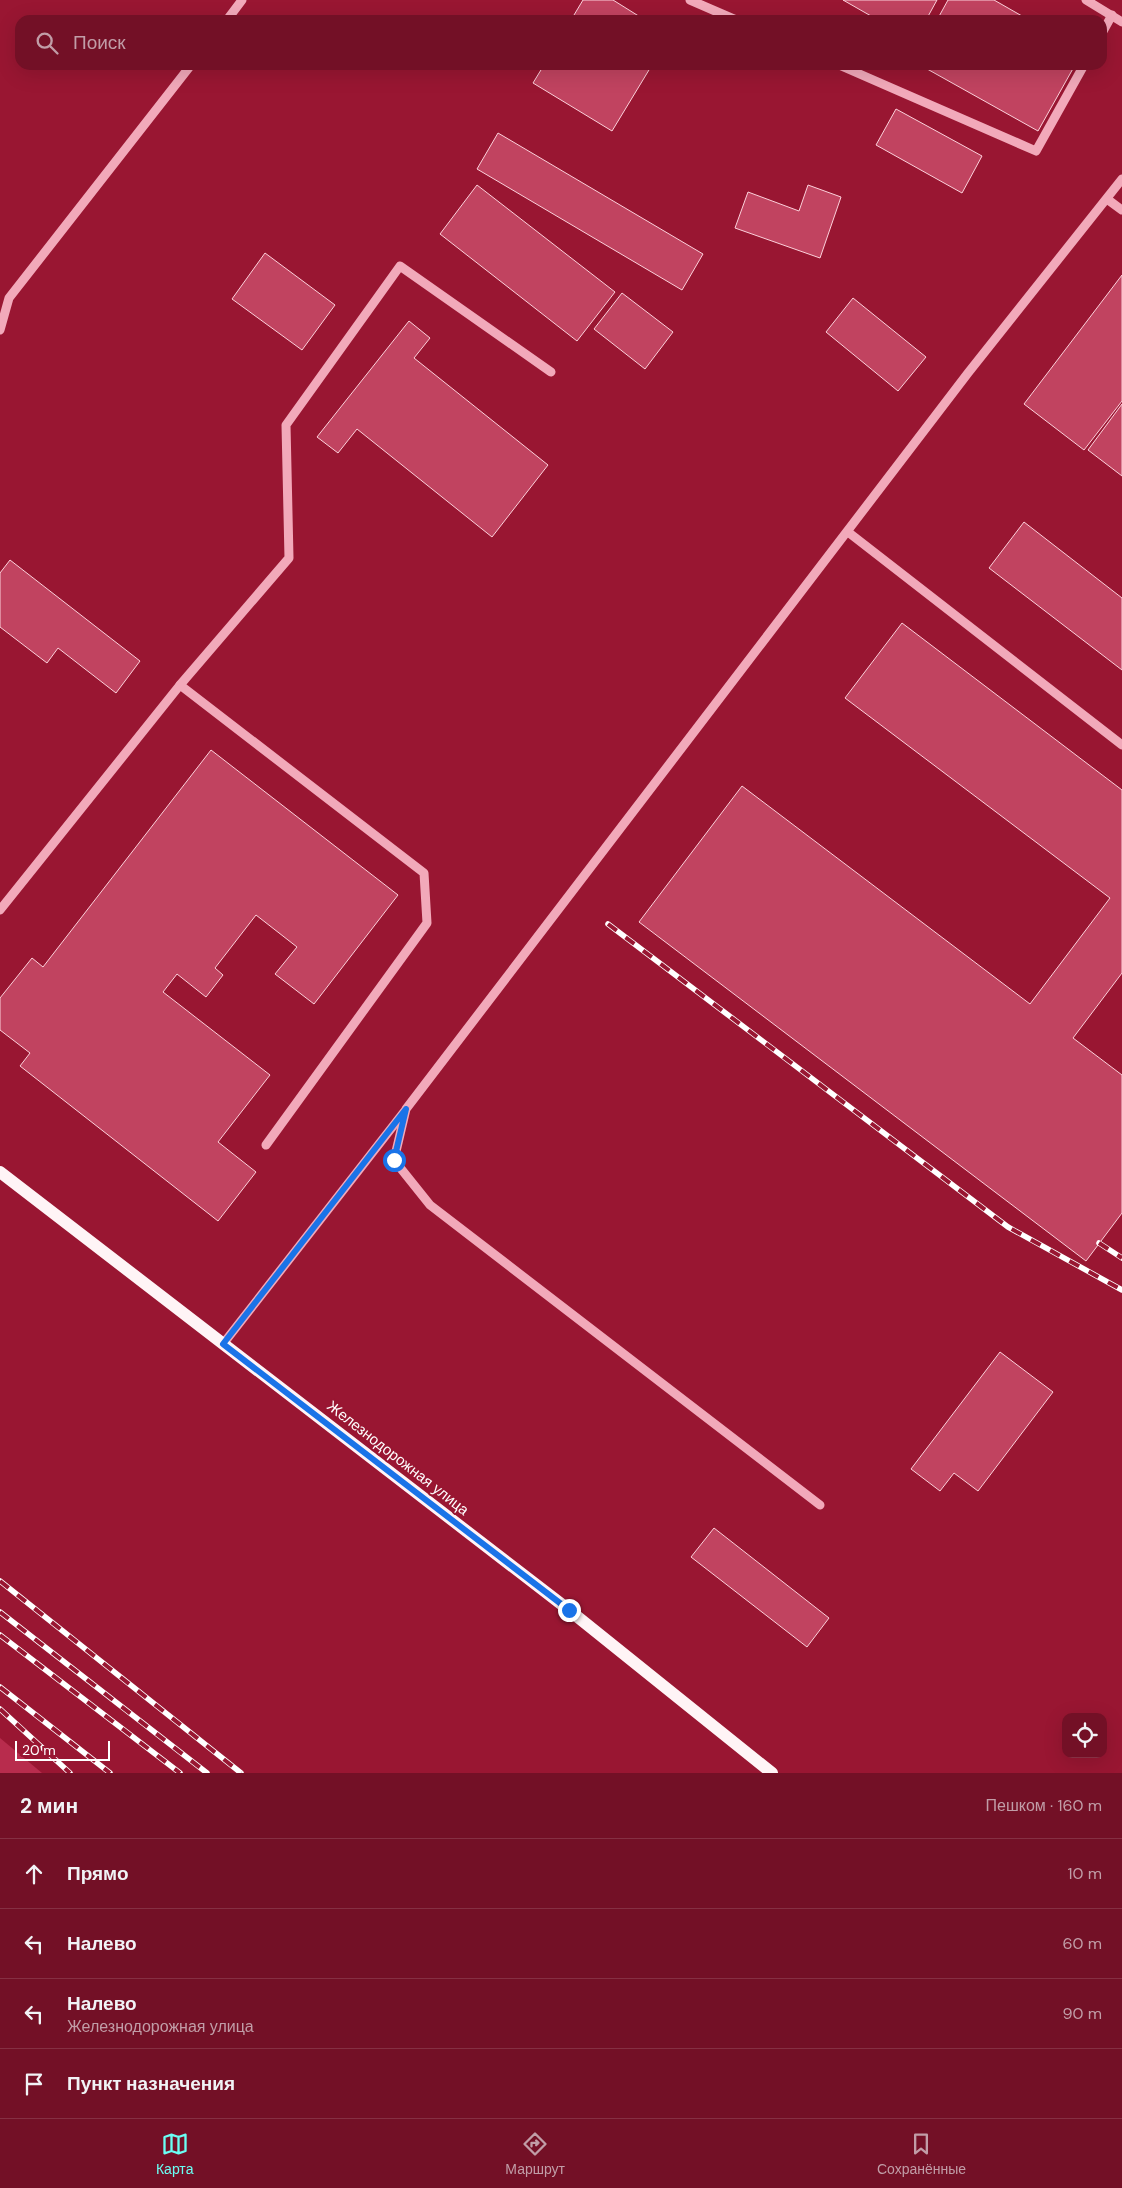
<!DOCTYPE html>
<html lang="ru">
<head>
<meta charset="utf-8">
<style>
	:root { --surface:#731026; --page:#78192e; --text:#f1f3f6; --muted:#c19da7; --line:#853043; --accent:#6afff4 }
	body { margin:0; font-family:"DM Sans",sans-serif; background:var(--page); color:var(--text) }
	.controls { position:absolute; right:15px; bottom:15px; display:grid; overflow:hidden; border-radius:10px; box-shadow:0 5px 20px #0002 }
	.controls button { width:45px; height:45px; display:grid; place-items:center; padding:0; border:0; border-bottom:1px solid var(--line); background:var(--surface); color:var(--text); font:25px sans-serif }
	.scale { position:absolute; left:15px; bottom:12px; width:95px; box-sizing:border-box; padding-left:5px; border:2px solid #fff; border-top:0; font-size:14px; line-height:18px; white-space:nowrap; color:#fff; -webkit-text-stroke:4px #991632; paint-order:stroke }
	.stop { position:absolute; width:15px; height:15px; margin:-11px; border:4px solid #1a73e8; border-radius:50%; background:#fff }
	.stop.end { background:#1a73e8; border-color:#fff; box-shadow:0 1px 5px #0008 }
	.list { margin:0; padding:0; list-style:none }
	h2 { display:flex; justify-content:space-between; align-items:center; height:65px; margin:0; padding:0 20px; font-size:21px }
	h2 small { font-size:16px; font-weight:400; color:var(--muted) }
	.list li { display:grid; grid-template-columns:32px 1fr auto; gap:15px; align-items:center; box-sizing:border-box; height:70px; padding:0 20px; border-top:1px solid var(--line) }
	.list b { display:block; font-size:19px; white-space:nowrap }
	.list p { margin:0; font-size:16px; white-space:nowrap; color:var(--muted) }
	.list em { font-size:16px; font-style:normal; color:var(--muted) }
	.icon { flex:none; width:28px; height:28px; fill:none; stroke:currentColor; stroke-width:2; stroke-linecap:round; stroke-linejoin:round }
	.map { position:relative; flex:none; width:1122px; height:1773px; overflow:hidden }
	.search { position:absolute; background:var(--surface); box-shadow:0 5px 20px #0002; left:15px; right:15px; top:15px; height:55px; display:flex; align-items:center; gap:12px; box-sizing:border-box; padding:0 18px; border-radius:15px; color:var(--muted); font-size:19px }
	.sheet { height:345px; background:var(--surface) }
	nav { display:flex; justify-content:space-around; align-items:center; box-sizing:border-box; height:70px; border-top:1px solid var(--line); background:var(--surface); font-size:14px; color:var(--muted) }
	nav a { display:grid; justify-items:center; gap:2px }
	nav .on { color:var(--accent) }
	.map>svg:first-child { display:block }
</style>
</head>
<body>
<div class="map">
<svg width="1122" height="1773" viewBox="0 0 1122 1773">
	<rect width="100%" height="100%" fill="#991632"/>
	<path fill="#b82c4d" d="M0,1738L42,1773H0Z"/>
	<g fill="#c14360" stroke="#fcd1db">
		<path d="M583,0H613L645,20H571Z"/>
		<path d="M843,0H937L926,20H878Z"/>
		<path d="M948,0H994L1029,20H937Z"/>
		<path d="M544,65H652L612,131L533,83Z"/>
		<path d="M920,65H1075L1038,131Z"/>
		<path d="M896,109L982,156L962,193L876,145Z"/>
		<path d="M498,133L703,254L682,290L477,169Z"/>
		<path d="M477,185L615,292L577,341L440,234Z"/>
		<path d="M808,185L841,197L820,258L735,228L748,192L799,211Z"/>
		<path d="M265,253L335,305L302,350L232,299Z"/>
		<path d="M1122,275V401L1084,450L1024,404Z"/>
		<path d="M622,293L673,332L645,369L594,329Z"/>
		<path d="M853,298L926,357L898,391L826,332Z"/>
		<path d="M409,321L430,338L414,358L548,465L492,537L357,429L338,453L317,437Z"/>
		<path d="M1122,404V476L1088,450Z"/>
		<path d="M1024,522L1122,598V670L989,568Z"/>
		<path d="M10,560L140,661L116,693L58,648L47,663L0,627V573Z"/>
		<path d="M902,623L1122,790V973L1073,1038L1122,1075V1213L1086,1261L639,922L742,786L1030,1004L1110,898L845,698Z"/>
		<path d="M211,750L398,895L314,1004L275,974L297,947L256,915L215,968L223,975L206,997L177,974L163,992L270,1075L218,1142L256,1172L218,1221L20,1066L30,1053L0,1030V998L32,958L43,967Z"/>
		<path d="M1000,1352L1053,1392L978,1491L954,1473L940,1491L911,1469Z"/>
		<path d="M714,1528L829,1618L807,1647L691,1557Z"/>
	</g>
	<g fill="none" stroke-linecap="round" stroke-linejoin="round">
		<g stroke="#f2a9ba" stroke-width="9">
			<path d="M690,0L736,20"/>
			<path d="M1086,0L1122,22"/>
			<path d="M227,20L242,0"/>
			<path d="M1102,33L1112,15"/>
			<path d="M839,65L1036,151L1084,65"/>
			<path d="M1107,199L1122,210"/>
			<path d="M0,330L9,298L191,65"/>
			<path d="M848,532L1122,745"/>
			<path d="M180,685L424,873L427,923L266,1145"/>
			<path d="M0,910L180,685L289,558L286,425L400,266L551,372"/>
			<path d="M223,1344L404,1112"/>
			<path d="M820,1505L430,1205L394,1160L406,1109L968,373L1122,179"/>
		</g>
		<path stroke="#fff4f6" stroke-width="12" d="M0,1172L569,1610L772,1773"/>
		<defs>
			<g id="rail">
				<path d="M608,924L1008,1227L1122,1290"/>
				<path d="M1099,1243L1122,1258"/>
				<path d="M0,1581L241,1773"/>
				<path d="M0,1612L207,1773"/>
				<path d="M0,1635L180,1773"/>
				<path d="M0,1687L110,1773"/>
				<path d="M0,1709L70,1773"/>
			</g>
		</defs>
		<use href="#rail" stroke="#fff" stroke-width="5.5"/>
		<use href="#rail" stroke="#991632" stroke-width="4" stroke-dasharray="11" stroke-linecap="butt"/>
	</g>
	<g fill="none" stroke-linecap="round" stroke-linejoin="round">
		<path stroke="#1a73e8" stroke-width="6" d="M394,1160L406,1109L223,1344L569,1610"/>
	</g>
	<g text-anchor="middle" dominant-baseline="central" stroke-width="4" stroke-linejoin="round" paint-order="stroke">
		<g font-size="15" fill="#fff" stroke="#991632">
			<text transform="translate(398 1458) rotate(38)">Железнодорожная улица</text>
		</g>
	</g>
</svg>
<div class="controls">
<button><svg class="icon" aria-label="locate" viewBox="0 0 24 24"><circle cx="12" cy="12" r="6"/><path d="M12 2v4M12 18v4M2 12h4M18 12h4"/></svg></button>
</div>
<div class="scale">20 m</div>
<div class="stop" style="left:394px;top:1160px"></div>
<div class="stop end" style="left:569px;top:1610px"></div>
<div class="search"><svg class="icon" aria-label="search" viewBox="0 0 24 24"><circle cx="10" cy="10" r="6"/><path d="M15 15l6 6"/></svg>Поиск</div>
</div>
<section class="sheet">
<h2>2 мин<small>Пешком · 160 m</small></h2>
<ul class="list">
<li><svg class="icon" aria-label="ahead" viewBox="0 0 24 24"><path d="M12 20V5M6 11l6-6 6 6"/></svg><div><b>Прямо</b></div><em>10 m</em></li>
<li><svg class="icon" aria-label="left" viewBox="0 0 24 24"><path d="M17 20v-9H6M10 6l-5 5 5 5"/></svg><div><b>Налево</b></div><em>60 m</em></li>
<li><svg class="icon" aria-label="left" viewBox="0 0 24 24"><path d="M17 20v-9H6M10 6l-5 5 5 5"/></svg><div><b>Налево</b><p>Железнодорожная улица</p></div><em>90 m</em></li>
<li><svg class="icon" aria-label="arrive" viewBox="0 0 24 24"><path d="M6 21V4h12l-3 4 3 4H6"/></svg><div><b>Пункт назначения</b></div></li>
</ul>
</section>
<nav>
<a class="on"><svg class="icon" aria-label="map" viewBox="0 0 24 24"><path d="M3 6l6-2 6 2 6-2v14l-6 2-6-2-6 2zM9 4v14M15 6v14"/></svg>Карта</a>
<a><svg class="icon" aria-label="directions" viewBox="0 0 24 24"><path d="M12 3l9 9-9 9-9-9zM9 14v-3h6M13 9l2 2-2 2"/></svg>Маршрут</a>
<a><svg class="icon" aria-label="saved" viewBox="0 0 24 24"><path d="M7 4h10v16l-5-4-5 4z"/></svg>Сохранённые</a>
</nav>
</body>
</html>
